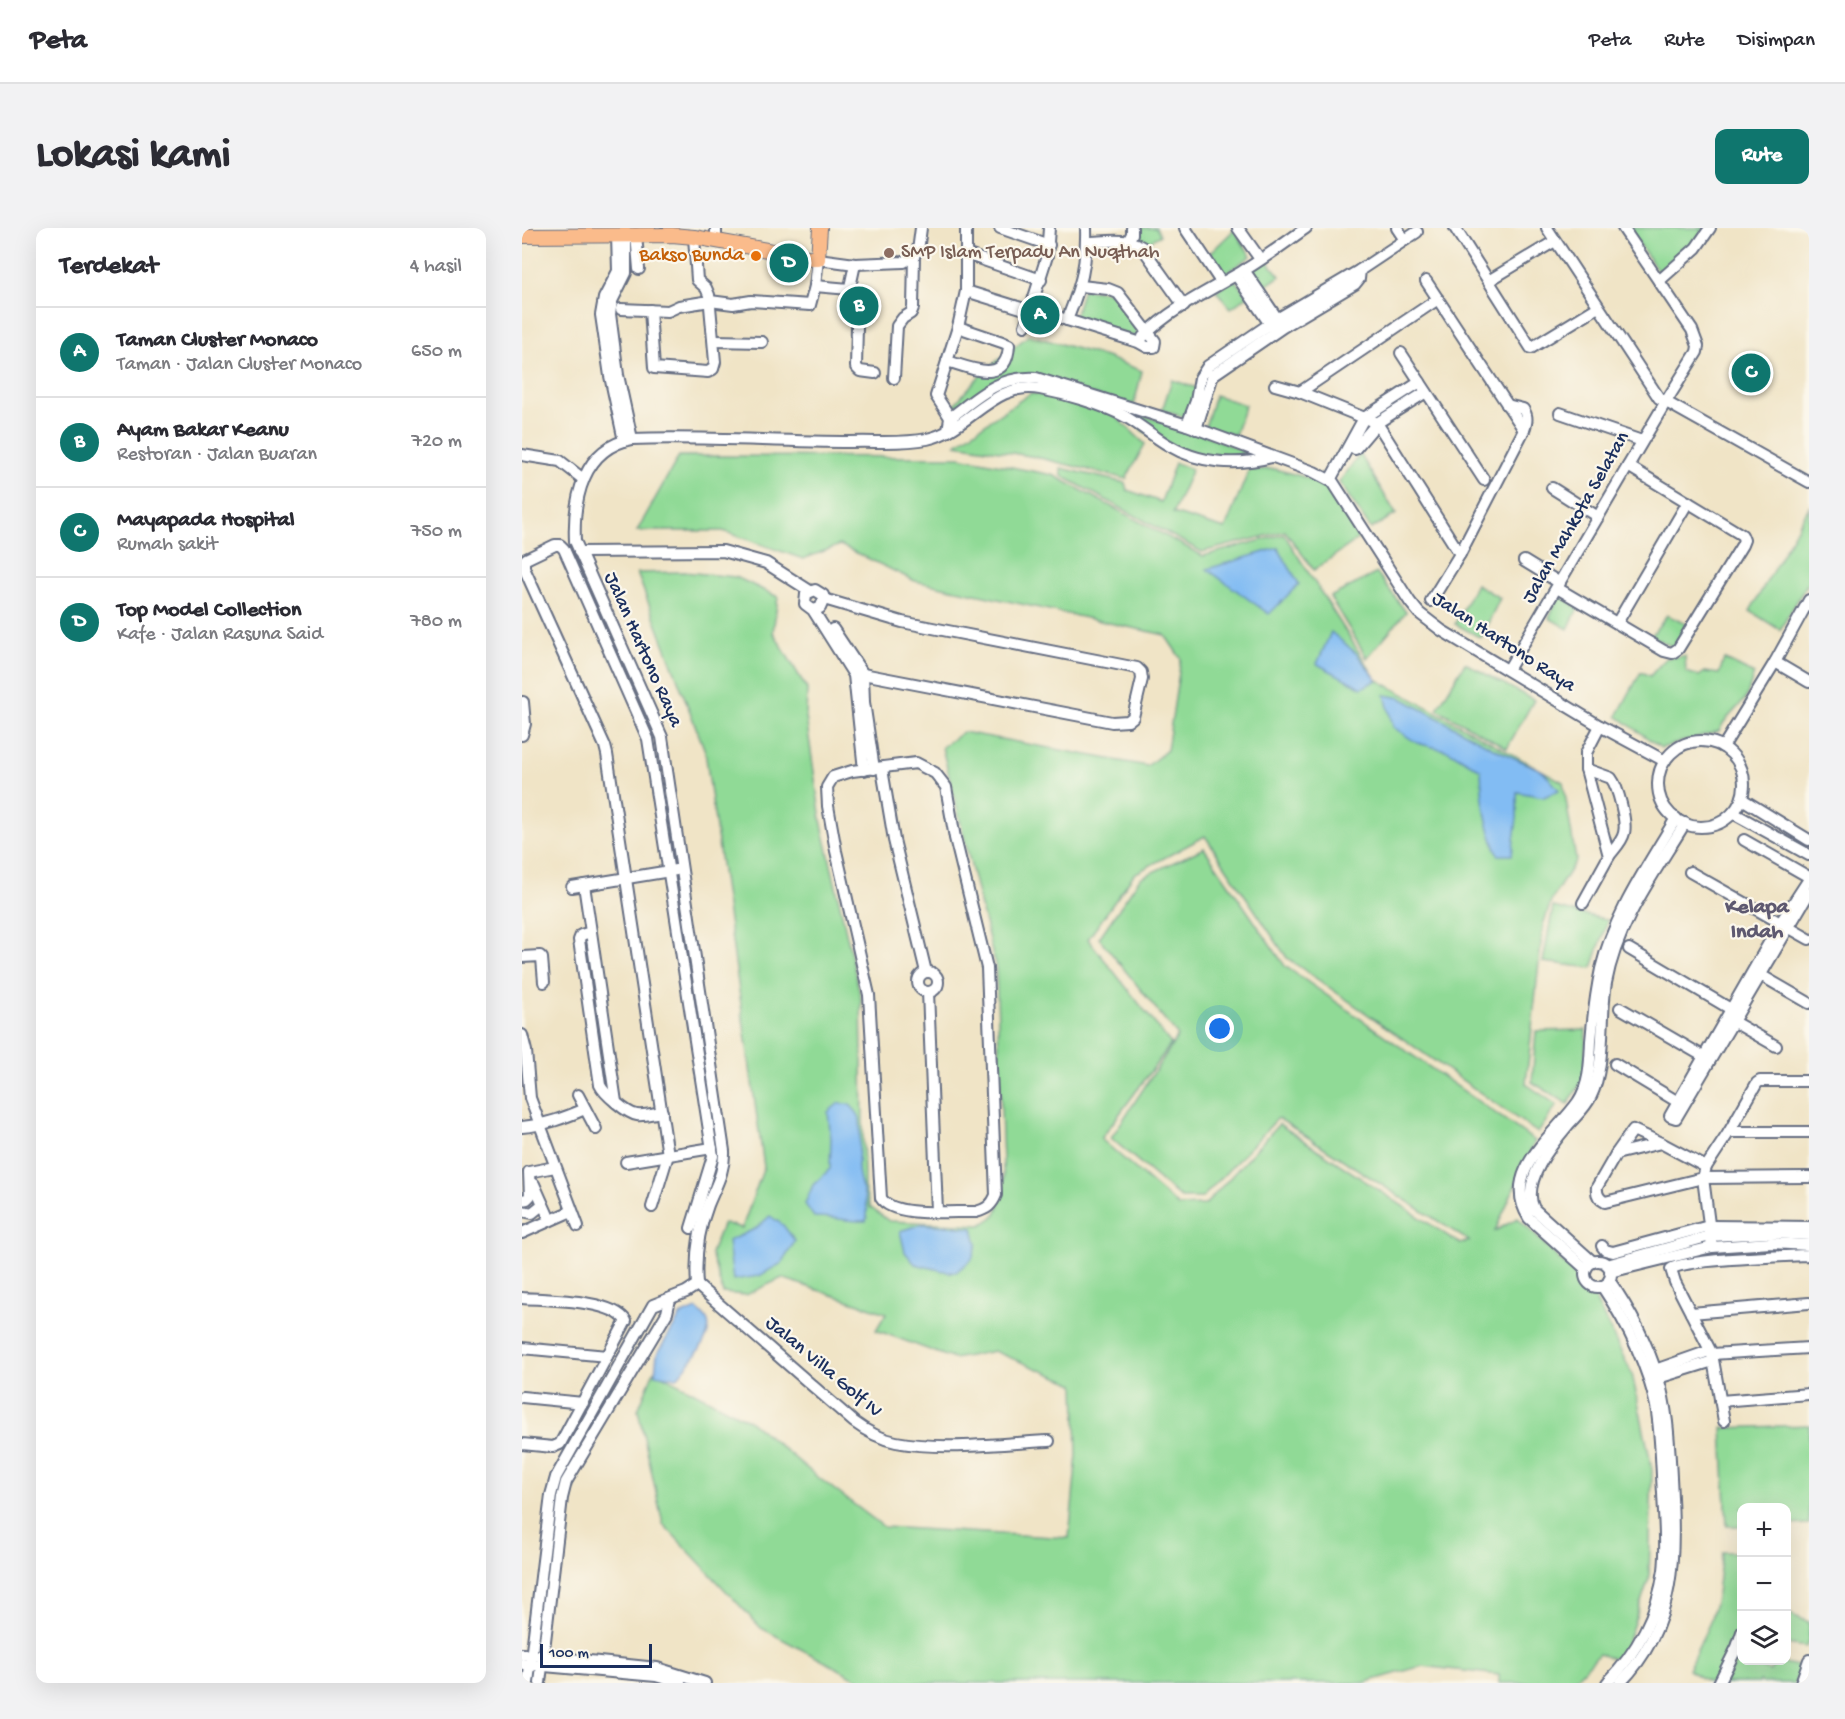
<!DOCTYPE html>
<html lang="id">
<head>
<meta charset="utf-8">
<style>
	:root { --surface:#fff; --page:#f2f2f3; --text:#2b2b33; --muted:#7c7c81; --line:#e1e1e2; --accent:#0f766e }
	body { margin:0; font-family:"Gochi Hand",sans-serif; background:var(--page); color:var(--text) }
	.controls { position:absolute; right:18px; bottom:18px; display:grid; overflow:hidden; border-radius:12px; box-shadow:0 6px 24px #0002 }
	.controls button { width:54px; height:54px; display:grid; place-items:center; padding:0; border:0; border-bottom:2px solid var(--line); background:var(--surface); color:var(--text); font:30px sans-serif }
	.scale { position:absolute; left:18px; bottom:15px; width:112px; box-sizing:border-box; padding-left:6px; border:3px solid #1b2f5e; border-top:0; font-size:16px; line-height:21px; white-space:nowrap; color:#1b2f5e; -webkit-text-stroke:4px #fbf7ec; paint-order:stroke }
	.you { position:absolute; left:698px; top:801px; width:21px; height:21px; margin:-15px; border:4px solid #fff; border-radius:50%; background:#1a73e8; box-shadow:0 0 0 9px #1a73e833 }
	.badge { display:grid; place-items:center; width:39px; height:39px; border-radius:50%; background:var(--accent); color:#fff; font-size:20px; font-weight:700 }
	.pin { position:absolute; translate:-50% -50%; border:3px solid #fff; box-shadow:0 2px 6px #0006 }
	.list { margin:0; padding:0; list-style:none }
	h2 { display:flex; justify-content:space-between; align-items:center; height:78px; margin:0; padding:0 24px; font-size:26px }
	h2 small { font-size:20px; font-weight:400; color:var(--muted) }
	.list li { display:grid; grid-template-columns:39px 1fr auto; gap:18px; align-items:center; box-sizing:border-box; height:90px; padding:0 24px; border-top:2px solid var(--line) }
	.list b { display:block; font-size:22px; white-space:nowrap }
	.list p { margin:0; font-size:20px; white-space:nowrap; color:var(--muted) }
	.list em { font-size:20px; font-style:normal; color:var(--muted) }
	.icon { flex:none; width:33px; height:33px; fill:none; stroke:currentColor; stroke-width:2; stroke-linecap:round; stroke-linejoin:round }
	.map { position:relative; flex:none; width:1287px; height:1455px; overflow:hidden; border-radius:12px }
	header { display:flex; align-items:center; gap:36px; box-sizing:border-box; height:84px; padding:0 30px; background:var(--surface); border-bottom:2px solid var(--line) }
	header strong { font-size:28px }
	nav { display:flex; gap:33px; margin-inline-start:auto; font-size:21px }
	.intro { display:flex; align-items:center; justify-content:space-between; box-sizing:border-box; height:144px; padding:0 36px }
	h1 { margin:0; font-size:42px }
	.button { padding:15px 27px; border-radius:12px; background:var(--accent); color:#fff; font-size:21px; font-weight:700 }
	main { display:flex; gap:36px; padding:0 36px }
	aside { flex:1; background:var(--surface); border-radius:12px; box-shadow:0 6px 24px #0002 }
	.map>svg:first-child { display:block }
</style>
</head>
<body>
<header>
<strong>Peta</strong>
<nav><a>Peta</a><a>Rute</a><a>Disimpan</a></nav>
</header>
<div class="intro"><h1>Lokasi kami</h1><a class="button">Rute</a></div>
<main>
<aside>
<h2>Terdekat<small>4 hasil</small></h2>
<ul class="list">
<li><span class="badge">A</span><div><b>Taman Cluster Monaco</b><p>Taman · Jalan Cluster Monaco</p></div><em>650 m</em></li>
<li><span class="badge">B</span><div><b>Ayam Bakar Keanu</b><p>Restoran · Jalan Buaran</p></div><em>720 m</em></li>
<li><span class="badge">C</span><div><b>Mayapada Hospital</b><p>Rumah sakit</p></div><em>750 m</em></li>
<li><span class="badge">D</span><div><b>Top Model Collection</b><p>Kafe · Jalan Rasuna Said</p></div><em>780 m</em></li>
</ul>
</aside>
<div class="map">
<svg width="1287" height="1455" viewBox="0 0 1287 1455">
	<rect width="100%" height="100%" fill="#fbf7ec"/>
	<filter id="ink" filterUnits="userSpaceOnUse"><feTurbulence type="fractalNoise" baseFrequency=".0167" numOctaves="2"/><feDisplacementMap in="SourceGraphic" scale="12" xChannelSelector="R" yChannelSelector="G"/><feConvolveMatrix kernelMatrix="1 2 1 2 8 2 1 2 1" color-interpolation-filters="sRGB"/></filter>
	<filter id="wash" filterUnits="userSpaceOnUse"><feTurbulence type="fractalNoise" baseFrequency=".008" numOctaves="4" result="noise"/><feDisplacementMap in="SourceGraphic" scale="24" xChannelSelector="R" yChannelSelector="G"/><feGaussianBlur stdDeviation="1.35" result="paint"/><feColorMatrix in="noise" values="0 0 0 0 0 0 0 0 0 0 0 0 0 0 0 0 0 1.4 0 .05"/><feComposite in="paint" operator="in"/></filter>
	<g filter="url(#wash)">
		<rect width="100%" height="100%" fill="#f0e4c6"/>
		<g fill="#90da96" stroke="#56847a" stroke-width="1.5">
			<path d="M619,0H634L638,7L626,15L617,13V2Z"/>
			<path d="M1106,0H1183L1169,22L1138,46Z"/>
			<path d="M712,2L729,28L701,47L686,27Z"/>
			<path d="M744,31L758,48L739,61L728,42Z"/>
			<path d="M711,50L726,68L709,80L694,63Z"/>
			<path d="M561,61L589,64L607,82L617,110L552,90Z"/>
			<path d="M507,107L584,129L620,143L612,177L516,153L430,179L460,145Z"/>
			<path d="M650,152L675,160L664,190L640,182Z"/>
			<path d="M509,165L587,182L623,216L604,251L514,229L434,216Z"/>
			<path d="M693,167L723,177L713,207L683,199Z"/>
			<path d="M611,185L672,202L728,226L688,230L653,220L619,202Z"/>
			<path d="M838,226L874,286L849,301L817,254Z"/>
			<path d="M157,228L437,229L531,247L681,328L762,306L854,451L1041,554L1054,632L1030,671L1021,697L1004,856L1035,877L1016,905L765,730L683,608L612,646L566,711L649,816L579,911L656,978L683,977L757,896L938,1016L947,1013L756,890L680,970H659L589,910L656,808L577,710L618,650L682,620L763,738L1013,913L973,1003L996,990L1069,1063L1110,1146L1130,1240L1127,1350L1099,1433L1077,1426L1049,1455H977V1447L900,1438L841,1455H343L239,1400L141,1296L116,1182L132,1143L228,1193L293,1247L362,1299L547,1310L555,1227L553,1156L472,1123L432,1131L354,1102L364,1085L260,1050L224,1067L201,1065L189,1025L201,995L220,1000L242,939L183,523L115,345L162,344L214,349L256,369L251,404L285,461L284,489L299,592L339,771L342,959L348,979L367,993L459,997L474,987L482,962L474,740L420,519L441,504L625,538L645,522L659,431L643,407L393,353L318,317L281,331L201,303H115Z"/>
			<path d="M653,235L670,241L651,285L703,301L727,242L753,241L786,250L807,261L825,289L836,311L792,342L763,303L680,324L540,248L539,240L603,255L605,262L639,274Z"/>
			<path d="M1287,279V353L1258,402L1228,383Z"/>
			<path d="M855,345L884,384L845,430L808,369Z"/>
			<path d="M954,356L978,370L959,410L933,396Z"/>
			<path d="M1037,367L1056,380L1046,401L1027,390Z"/>
			<path d="M1145,387L1166,397L1151,419L1129,408Z"/>
			<path d="M1163,428L1164,444L1177,448L1183,444L1197,446L1202,431L1232,446L1224,470L1202,494L1197,503L1139,520L1095,488L1119,444L1128,448L1144,430Z"/>
			<path d="M943,435L1012,472L985,520L915,481Z"/>
			<path d="M1031,679L1086,692L1070,740L1021,734Z"/>
			<path d="M1064,802L1063,849L1046,876L1010,854L1014,803Z"/>
			<path d="M1287,1197V1296L1265,1297L1264,1280H1220L1219,1298H1205L1200,1200Z"/>
			<path d="M1200,1324H1219C1219,1344 1221,1365 1219,1385C1217,1410 1204,1434 1192,1455H1187L1166,1442L1188,1394L1195,1366Z"/>
			<path d="M1265,1385L1287,1394V1412L1284,1419L1265,1416Z"/>
			<path d="M1216,1431L1248,1443L1254,1433L1280,1439L1273,1455H1241L1238,1453L1237,1455H1202Z"/>
		</g>
		<g fill="#82bcf3" stroke="#4e76a8" stroke-width="1.5">
			<path d="M756,320L777,356L747,386L685,341Z"/>
			<path d="M809,404L835,426L855,452L840,460L795,436Z"/>
			<path d="M863,467L879,470L973,521L1021,543L1037,562L1022,569L995,564V590L990,627H976C964,596 960,576 959,542L927,523L895,515L871,499Z"/>
			<path d="M317,875L328,877C331,880 335,884 337,888C341,898 335,929 336,941C337,959 349,976 344,993C325,994 311,988 292,989L283,976L291,957L308,941L309,911L306,884Z"/>
			<path d="M248,988L261,997L273,1013L260,1035L237,1048L211,1052L206,1013L233,1001Z"/>
			<path d="M400,996L451,1000L455,1016L450,1031L434,1044H426L393,1036L383,1024L378,1003Z"/>
			<path d="M175,1081C178,1084 183,1088 185,1092C194,1108 164,1138 155,1150L133,1146L135,1126L159,1087Z"/>
		</g>
	</g>
	<g filter="url(#ink)">
		<g fill="none" stroke-linecap="round" stroke-linejoin="round">
			<defs>
				<g id="minor">
					<path d="M194,0V13"/>
					<path d="M478,0L527,17"/>
					<path d="M663,0L699,54"/>
					<path d="M716,0L738,31"/>
					<path d="M875,0L883,12"/>
					<path d="M933,0L1009,120L1076,79"/>
					<path d="M1025,0L1137,170L1287,254"/>
					<path d="M104,6V45L90,73L88,86L96,147L110,211"/>
					<path d="M114,6L117,41"/>
					<path d="M95,7L96,43L82,70L79,87L88,148L102,213"/>
					<path d="M606,13L610,6V0"/>
					<path d="M564,14C582,14 605,9 620,19L662,78"/>
					<path d="M444,26L519,52"/>
					<path d="M333,36L326,68L328,72L338,75L340,78L335,98L334,139L338,143L353,145"/>
					<path d="M722,42L759,96"/>
					<path d="M838,42L895,4"/>
					<path d="M714,47L752,102"/>
					<path d="M968,52L1033,13"/>
					<path d="M904,53L1002,202"/>
					<path d="M1137,53L1174,20L1188,0"/>
					<path d="M293,58L327,61"/>
					<path d="M444,63L509,83"/>
					<path d="M99,81L146,83L157,78L188,73L211,76L229,73L288,77L293,58L296,31L333,36L382,34L396,23L399,0"/>
					<path d="M128,82L132,140L186,144L191,141L193,134L187,67L184,60L175,52L172,9"/>
					<path d="M529,87L616,114L625,119H632L633,113L596,65L586,61L559,58"/>
					<path d="M545,92C559,57 565,38 564,0"/>
					<path d="M503,98L525,28L527,0"/>
					<path d="M621,109C646,83 682,65 714,47C738,34 761,16 784,0"/>
					<path d="M192,113L240,114"/>
					<path d="M879,125L962,252"/>
					<path d="M425,133C449,140 485,158 487,117L480,114L436,99"/>
					<path d="M372,150L375,98L381,90L389,85L391,80L392,27"/>
					<path d="M753,157L778,164L855,195L938,326"/>
					<path d="M778,164L916,71"/>
					<path d="M1038,185L1120,213"/>
					<path d="M431,194L414,168L436,99L444,63V0"/>
					<path d="M665,197L674,173L678,150L686,138L755,91L838,42L837,51L833,56L761,99L691,147L674,201"/>
					<path d="M426,203L428,190C456,169 476,148 514,150L665,197L792,244L811,254L888,374L897,385L919,402L1078,498L1143,533"/>
					<path d="M833,221L855,195L904,164"/>
					<path d="M0,227L38,233L61,251"/>
					<path d="M808,252L842,190L898,154"/>
					<path d="M1030,260L1076,289"/>
					<path d="M57,324L201,323L244,335L288,363"/>
					<path d="M1002,333L1038,355"/>
					<path d="M1035,360L1142,423L1150,425L1156,421L1220,317L1222,312L1220,307L1106,238"/>
					<path d="M302,371L380,394L615,440L619,444L620,451L611,489L606,493L590,494L341,446L332,447"/>
					<path d="M909,373L938,326L1002,202C1005,194 1006,188 1001,181L985,177"/>
					<path d="M291,382L298,380L302,371L301,367L293,362L284,366L283,376L291,382L332,447L342,542"/>
					<path d="M1095,395L1166,274"/>
					<path d="M311,401L341,446L342,474L352,541"/>
					<path d="M1253,434L1287,454"/>
					<path d="M986,442L1143,175L1175,124L1176,118L1170,102L1101,0"/>
					<path d="M0,507L3,496L1,474"/>
					<circle cx="1179" cy="556" r="43"/>
					<path d="M1201,519L1253,434L1287,372"/>
					<path d="M394,535L413,545L424,559L433,610L465,740L474,967C470,977 465,981 454,984C431,983 371,990 359,970L347,767L314,623L306,578L305,559L311,549L330,543Z"/>
					<path d="M360,541L372,612L404,744"/>
					<path d="M1064,541L1089,550C1096,559 1105,594 1102,605C1100,614 1092,621 1087,628"/>
					<path d="M1220,571L1287,612"/>
					<path d="M1211,585L1287,627"/>
					<path d="M1222,612L1287,649"/>
					<path d="M1168,644L1287,711"/>
					<path d="M1287,651L1259,694L1148,888L1154,890L1287,665"/>
					<path d="M62,657L69,704L59,707L57,712L78,857C82,866 106,886 115,887C123,888 132,885 140,884"/>
					<path d="M50,659L154,642"/>
					<path d="M1061,675L1087,628L1064,541V525L1078,498"/>
					<path d="M69,704L94,874"/>
					<path d="M1107,721L1212,783"/>
					<path d="M0,729L18,728L20,730L22,754"/>
					<circle cx="406" cy="754" r="10"/>
					<path d="M1235,745L1287,775"/>
					<path d="M406,764L415,983"/>
					<path d="M1098,780L1186,831"/>
					<path d="M1212,794L1254,818"/>
					<path d="M0,807L4,823L8,870L56,998"/>
					<path d="M1093,836L1156,874"/>
					<path d="M56,867L74,901"/>
					<path d="M0,899C23,897 42,890 63,881"/>
					<path d="M1207,904H1287"/>
					<path d="M1094,926L1111,902L1139,915"/>
					<path d="M104,934L190,920"/>
					<path d="M1184,939L1139,915L1094,926L1075,959C1074,966 1077,971 1083,974L1181,950L1287,949"/>
					<path d="M12,956L28,992"/>
					<path d="M0,972L5,971L8,968L7,944L33,939"/>
					<path d="M130,979L146,927L85,526L83,518L2,340V333L4,331L33,317H38L42,321L126,511L191,928L169,1000"/>
					<path d="M0,983L10,985L20,977"/>
					<path d="M0,1005L45,985"/>
					<path d="M1080,1018L1083,1022L1091,1024L1187,998L1287,999"/>
					<path d="M1190,1019L1181,950L1184,939L1207,904L1235,855L1238,853H1287"/>
					<circle cx="1076" cy="1046" r="13"/>
					<path d="M1071,1034L1012,981C999,954 1029,917 1046,897C1054,888 1064,879 1069,868C1084,838 1078,789 1084,755C1095,695 1132,646 1163,595"/>
					<path d="M1085,1037L1188,1008L1247,1005L1287,1007"/>
					<path d="M1064,1041L1007,990C978,944 1032,908 1056,874C1068,856 1068,834 1069,813C1071,789 1074,764 1079,741C1092,686 1126,638 1154,590"/>
					<path d="M1088,1044L1190,1019L1249,1015L1287,1017"/>
					<path d="M1087,1052C1108,1082 1125,1114 1136,1150C1146,1182 1147,1215 1149,1249C1153,1324 1156,1397 1098,1455"/>
					<path d="M175,1057C173,1030 176,1003 186,977C193,959 203,944 202,923L140,509L53,313C51,271 61,220 110,211C182,208 255,214 328,214C353,213 380,216 405,211C446,203 472,152 518,161C544,166 580,176 604,189C618,197 631,208 646,217C678,236 715,238 750,229"/>
					<path d="M175,1057L332,1194C344,1203 359,1211 374,1214C420,1223 480,1215 527,1213"/>
					<path d="M1080,1058C1104,1094 1125,1134 1134,1178C1139,1206 1139,1236 1141,1265C1142,1290 1145,1317 1142,1342C1136,1385 1115,1425 1085,1455"/>
					<path d="M0,1070C24,1072 90,1071 104,1093L38,1216L31,1219L0,1216"/>
					<path d="M1169,1085L1287,1075"/>
					<path d="M0,1120L85,1128"/>
					<path d="M1190,1126L1287,1120"/>
					<path d="M1133,1142L1187,1123"/>
					<path d="M1136,1150L1191,1133"/>
					<path d="M0,1169L61,1175"/>
					<path d="M1198,1173L1287,1166"/>
					<path d="M1202,1193L1190,1126L1153,1054L1149,1041C1162,1031 1264,1028 1287,1027"/>
					<path d="M0,1426L135,1440L183,1455"/>
					<path d="M0,1436L134,1448L158,1455"/>
					<path d="M6,1455L29,1267L34,1249L131,1077L164,1064L175,1057"/>
					<path d="M18,1455L40,1270L44,1254L145,1085L148,1071"/>
					<path d="M1197,1455L1215,1419L1220,1404"/>
					<path d="M1279,1455L1287,1432"/>
				</g>
				<path id="major" d="M0,8L150,7L172,9L296,31L298,0"/>
			</defs>
			<use href="#minor" stroke="#666e82" stroke-width="14"/>
			<use href="#major" stroke="#666e82" stroke-width="16"/>
			<use href="#minor" stroke="#fff" stroke-width="10"/>
			<use href="#major" stroke="#fabb8b" stroke-width="14"/>
		</g>
	</g>
	<circle fill="#8d6e63" stroke="#fbf7ec" stroke-width="2" cx="367" cy="25" r="6"/>
	<circle fill="#e8710a" stroke="#fbf7ec" stroke-width="2" cx="234" cy="28" r="6"/>
	<g text-anchor="middle" dominant-baseline="central" stroke-width="4.5" stroke-linejoin="round" paint-order="stroke">
		<g font-size="20" fill="#785e54" stroke="#fbf7ec" text-anchor="start">
			<text x="379" y="25">SMP Islam Terpadu An Nuqthah</text>
		</g>
		<g font-size="20" fill="#c56008" stroke="#fbf7ec" text-anchor="end">
			<text x="222" y="28">Bakso Bunda</text>
		</g>
		<g font-size="20" fill="#1b2f5e" stroke="#fbf7ec">
			<text transform="translate(1055 290) rotate(-60)">Jalan Mahkota Selatan</text>
			<text transform="translate(981 415) rotate(33)">Jalan Hartono Raya</text>
			<text transform="translate(120 422) rotate(66)">Jalan Hartono Raya</text>
			<text transform="translate(301 1140) rotate(40)">Jalan Villa Golf IV</text>
		</g>
		<g font-size="22" font-weight="bold" fill="#5e5970" stroke="#fbf7ec">
			<text x="1235" y="680">Kelapa<tspan x="1235" dy="25">Indah</tspan></text>
		</g>
	</g>
</svg>
<div class="controls">
<button>+</button>
<button>−</button>
<button><svg class="icon" aria-label="layers" viewBox="0 0 24 24"><path d="M12 4l9 5-9 5-9-5zM3 14l9 5 9-5"/></svg></button>
</div>
<div class="scale">100 m</div>
<div class="you"></div>
<div class="pin badge" style="left:518px;top:87px">A</div>
<div class="pin badge" style="left:337px;top:78px">B</div>
<div class="pin badge" style="left:1229px;top:145px">C</div>
<div class="pin badge" style="left:267px;top:35px">D</div>
</div>
</main>
</body>
</html>
